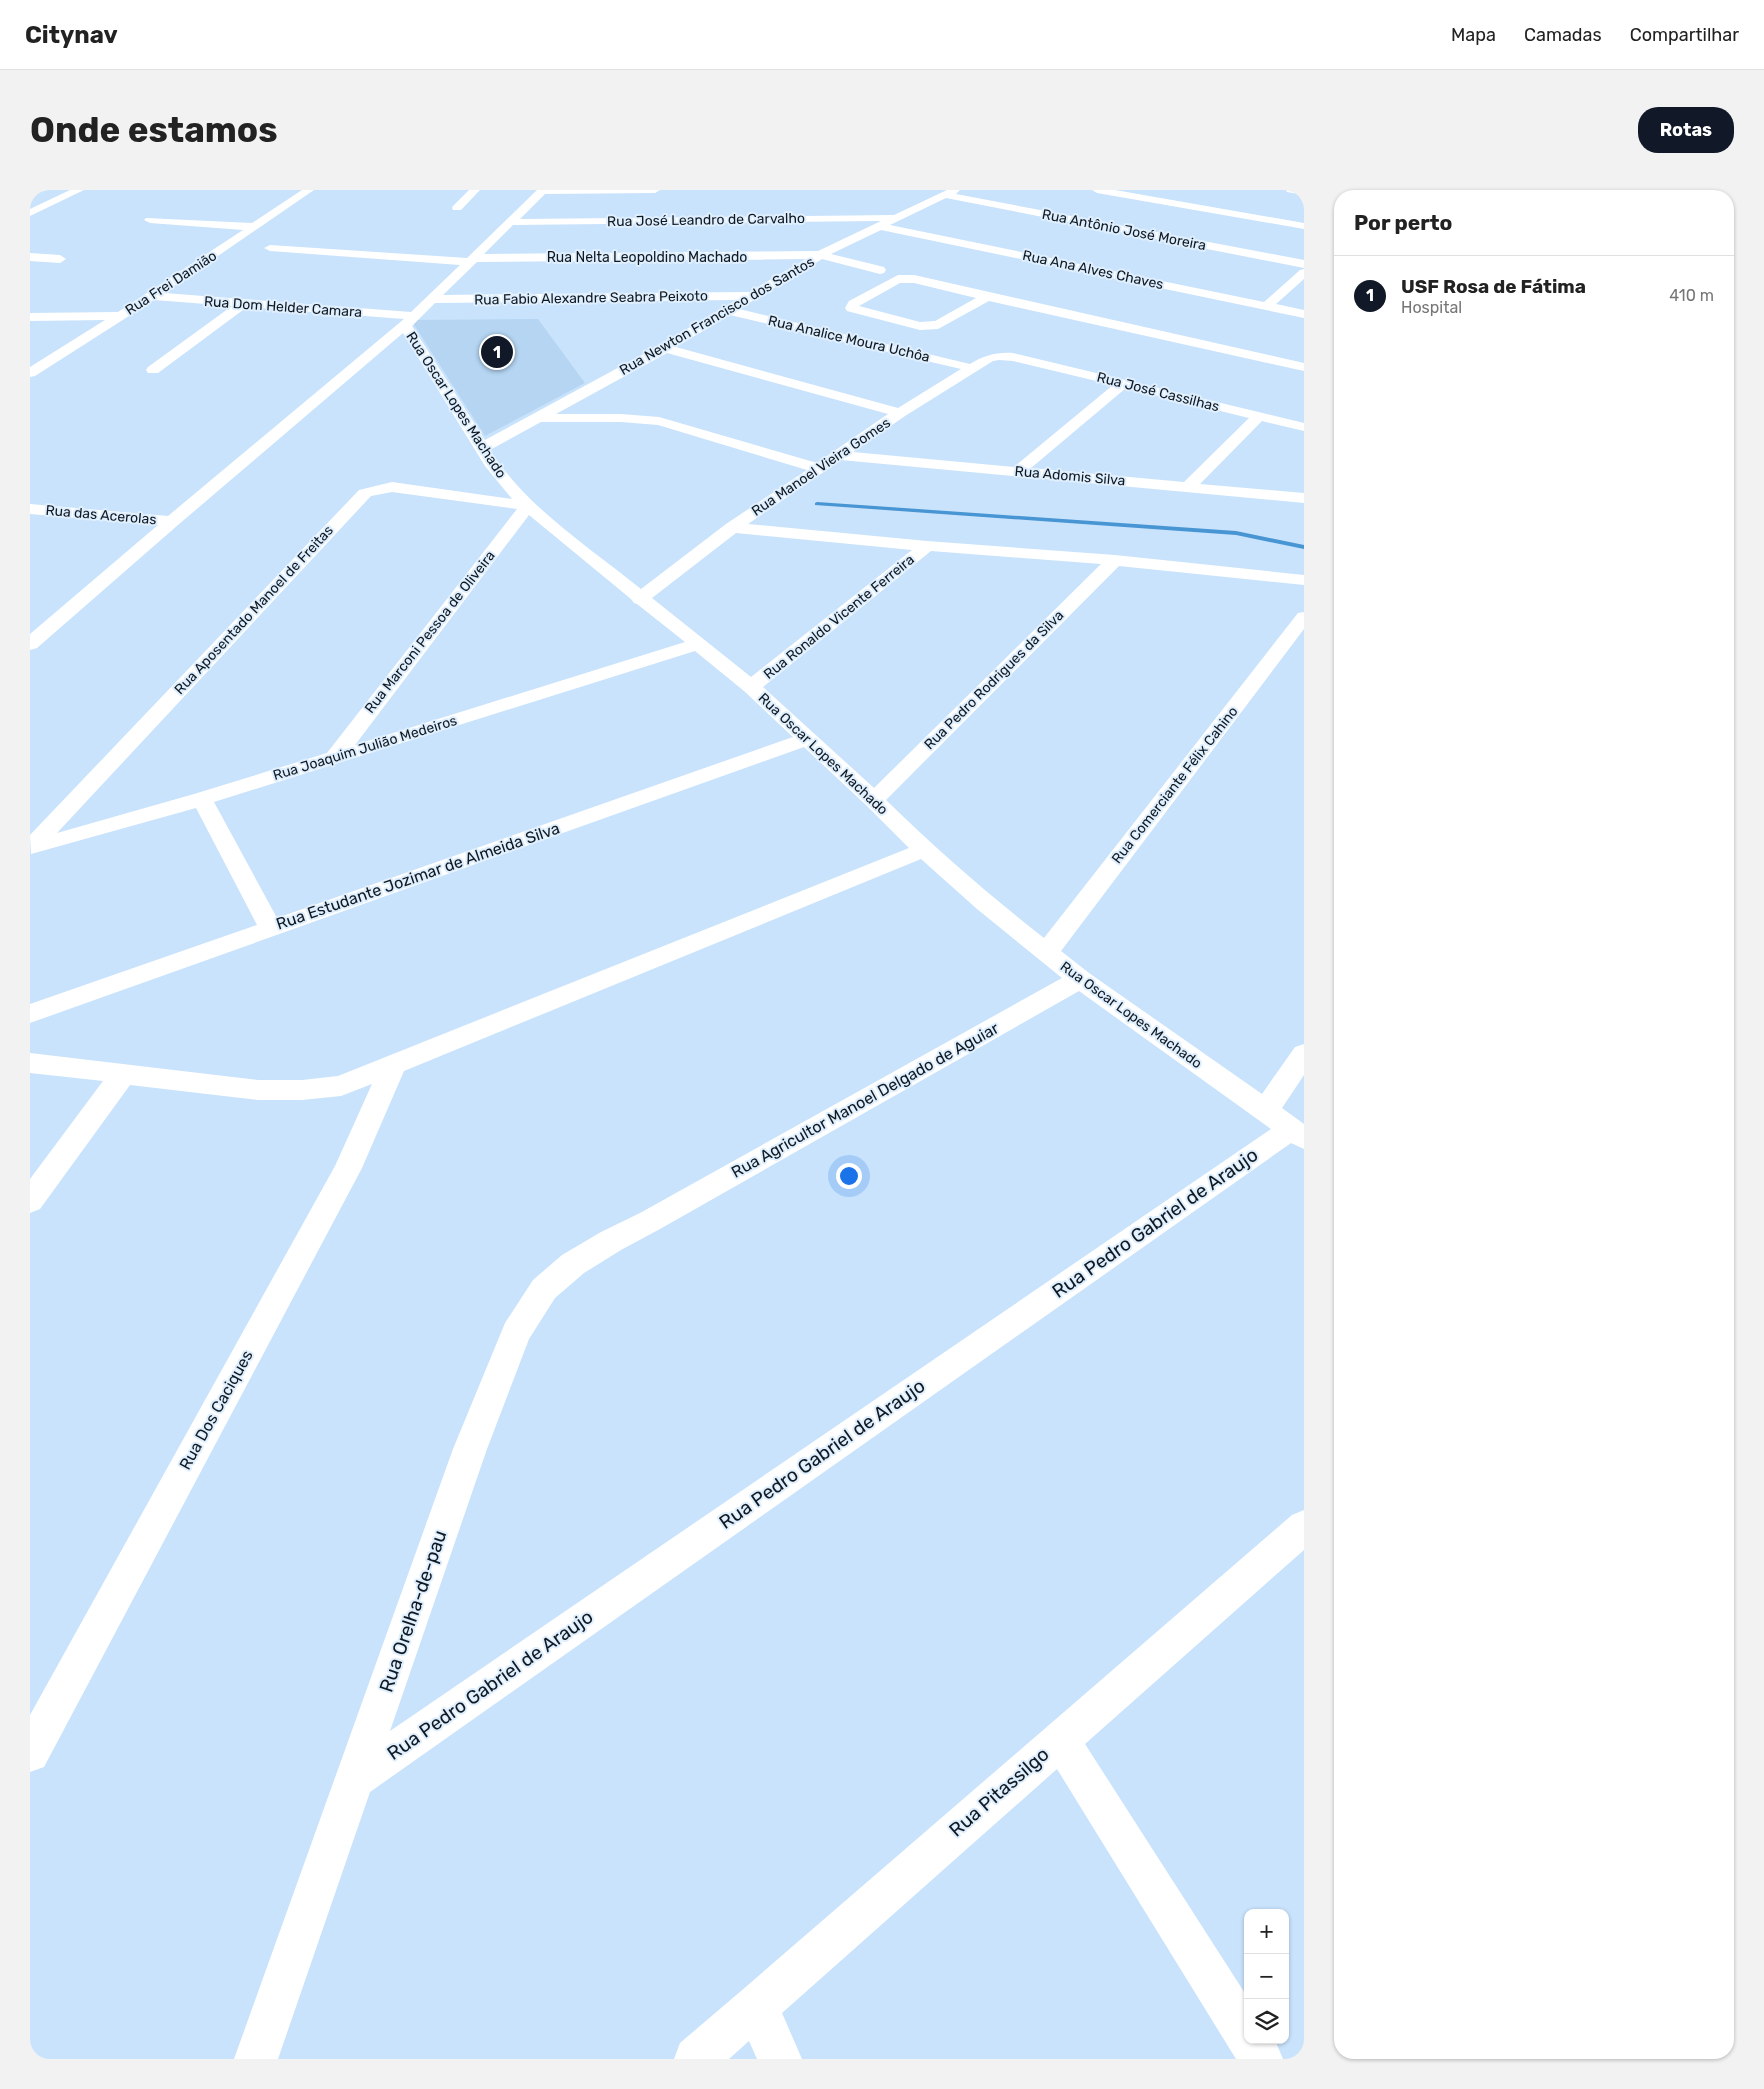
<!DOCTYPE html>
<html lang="pt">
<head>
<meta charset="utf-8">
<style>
	:root { --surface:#fff; --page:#f2f2f2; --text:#222; --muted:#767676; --line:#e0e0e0; --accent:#111827 }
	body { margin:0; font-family:Rubik,sans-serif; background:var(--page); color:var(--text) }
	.controls { position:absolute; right:15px; bottom:15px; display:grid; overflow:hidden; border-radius:10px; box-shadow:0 1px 4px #0004 }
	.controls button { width:45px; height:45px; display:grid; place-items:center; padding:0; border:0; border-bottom:1px solid var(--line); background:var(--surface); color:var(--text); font:25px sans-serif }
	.you { position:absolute; left:818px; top:985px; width:18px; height:18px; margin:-12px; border:4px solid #fff; border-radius:50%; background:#1a73e8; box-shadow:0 0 0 8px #1a73e833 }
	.badge { display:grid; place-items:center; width:32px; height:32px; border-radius:50%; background:var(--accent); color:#fff; font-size:16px; font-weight:700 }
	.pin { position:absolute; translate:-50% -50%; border:2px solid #fff; box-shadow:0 1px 5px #0006 }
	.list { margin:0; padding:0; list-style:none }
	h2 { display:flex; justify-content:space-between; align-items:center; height:65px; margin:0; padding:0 20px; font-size:21px }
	h2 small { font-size:16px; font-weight:400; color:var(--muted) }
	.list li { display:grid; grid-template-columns:32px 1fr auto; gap:15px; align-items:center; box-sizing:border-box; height:80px; padding:0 20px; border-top:1px solid var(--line) }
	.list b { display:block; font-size:19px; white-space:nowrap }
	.list p { margin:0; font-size:16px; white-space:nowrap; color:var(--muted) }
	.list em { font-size:16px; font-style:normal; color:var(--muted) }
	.icon { flex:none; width:28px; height:28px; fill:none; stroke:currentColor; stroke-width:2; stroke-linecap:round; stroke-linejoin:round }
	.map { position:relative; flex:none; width:1274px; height:1869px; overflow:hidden; border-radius:20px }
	header { display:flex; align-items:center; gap:30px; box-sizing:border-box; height:70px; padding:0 25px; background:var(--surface); border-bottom:1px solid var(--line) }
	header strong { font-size:24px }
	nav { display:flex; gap:28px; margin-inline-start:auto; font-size:18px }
	.intro { display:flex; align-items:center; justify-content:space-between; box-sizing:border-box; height:120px; padding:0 30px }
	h1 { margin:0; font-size:35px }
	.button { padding:12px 22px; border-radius:20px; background:var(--accent); color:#fff; font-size:18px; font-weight:700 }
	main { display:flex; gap:30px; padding:0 30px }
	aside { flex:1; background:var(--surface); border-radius:20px; box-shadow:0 1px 4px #0004 }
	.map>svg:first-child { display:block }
</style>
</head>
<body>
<header>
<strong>Citynav</strong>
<nav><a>Mapa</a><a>Camadas</a><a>Compartilhar</a></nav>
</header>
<div class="intro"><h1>Onde estamos</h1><a class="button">Rotas</a></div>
<main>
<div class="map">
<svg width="1274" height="1869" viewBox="0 0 1274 1869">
	<rect width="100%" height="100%" fill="#c9e3fc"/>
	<path fill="#b5d5f2" d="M508,129L555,193L455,246L381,130Z"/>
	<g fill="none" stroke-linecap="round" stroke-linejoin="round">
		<path fill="#4895d4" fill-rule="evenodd" d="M787,312L1206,341L1274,355V359L1206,345L785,315V313Z"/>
		<g fill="#fff" fill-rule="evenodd">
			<path d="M40,0H54L0,26V19Z"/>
			<path d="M272,0H284L134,103L381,122L430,75L240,61L234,58L240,55L437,68L507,0H630L625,3L515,4L490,29L864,25L917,0H930L926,4L1274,70V78L916,8L860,35L1234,112L1270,80L1274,79V89L1246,114L1274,120V128L851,40L801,64L854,77L856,80L854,83L850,84L792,69L709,119L940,174C955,165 966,162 983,163L1274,233V241L1232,231L1170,294L1274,303V313L811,270L718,334L897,351L1085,365L1274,385V395L1089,376L856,610C906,659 959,705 1014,748L1268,423L1274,422V439L1031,761L1059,783L1232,904L1265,857L1274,854V885L1252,918L1274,934V959L1261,953L340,1602L248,1869H204L423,1259L475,1133L503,1090L532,1065L571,1042L610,1023L1032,788L947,719L891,669L374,881L332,978L14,1577L0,1582V1525L305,976L342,894L311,906L272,910H228L100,895L10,1019L0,1023V989L73,891L0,883V863L228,890H272L308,886L879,658L836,615L774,557L0,833V814L227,735L166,618L1,664L0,645L329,300L362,292L482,309L455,276L373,143L148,335L7,458L0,460V444L128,335L0,324V314L138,326L374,129L217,117L128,183H118L116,180L118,177L202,116L124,110L5,186L0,187V177L75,130L0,131V123L88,122L213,40L120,33L114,30L116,28L222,33ZM851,31L788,61L454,64L483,35ZM776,69L719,102L413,105L447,72ZM706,110L630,155L455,250L382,136L405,113ZM700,125L931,179L868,218L646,157ZM637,163L858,224L787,273L629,227L591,224H526ZM969,170L983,171L1083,195L984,277L823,262L875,226L963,171ZM1096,198L1219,228L1154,292L1001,278ZM511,232H591L628,235L777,280L696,334L611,399C559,357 497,318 460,260ZM362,302L487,319L297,563L164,604L27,643L341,306ZM499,325L601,409L604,413L607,414L655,452L325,555ZM706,343L882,360L721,487L622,408ZM901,361L1071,374L844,598L733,497ZM665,461L714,501L763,547L247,728L184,612ZM1049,801L1241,939L360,1541L457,1259L499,1149L525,1108L554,1083L591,1060L630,1039Z"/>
			<path d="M439,0H450L431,20H423L422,18L423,16Z"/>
			<path d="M1062,0H1085L1274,33V39L1067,3Z"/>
			<path d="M1256,0H1274V5L1257,2Z"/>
			<path d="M0,63L30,65L36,69L30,73L0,71Z"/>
			<path d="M868,85H884L1274,173V181L959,111L908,139L890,140L817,121L815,118L819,111ZM870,93H884L946,108L905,131L890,132L829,116Z"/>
			<path d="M1274,1320V1360L1055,1554L1218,1808V1850H1245L1253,1869H1206L1027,1579L752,1823L772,1869H727L719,1851L699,1869H644L650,1853L711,1801L1262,1325Z"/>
		</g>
	</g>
	<g text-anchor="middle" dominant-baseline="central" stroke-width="4" stroke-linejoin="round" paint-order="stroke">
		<g font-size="14" fill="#101922" stroke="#dfeffe">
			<text transform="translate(676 30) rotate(-1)">Rua José Leandro de Carvalho</text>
			<text transform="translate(1094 40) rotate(11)">Rua Antônio José Moreira</text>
			<text x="617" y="67">Rua Nelta Leopoldino Machado</text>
			<text transform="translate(1063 80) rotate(12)">Rua Ana Alves Chaves</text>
			<text transform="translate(141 93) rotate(-33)">Rua Frei Damião</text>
			<text transform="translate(561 108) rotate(-1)">Rua Fabio Alexandre Seabra Peixoto</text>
			<text transform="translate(253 117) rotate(4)">Rua Dom Helder Camara</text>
			<text transform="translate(687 126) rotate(-30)">Rua Newton Francisco dos Santos</text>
			<text transform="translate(819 149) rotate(13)">Rua Analice Moura Uchôa</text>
			<text transform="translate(1128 202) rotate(14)">Rua José Cassilhas</text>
			<text transform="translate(426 215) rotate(57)">Rua Oscar Lopes Machado</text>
			<text transform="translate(791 277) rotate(-34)">Rua Manoel Vieira Gomes</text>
			<text transform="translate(1040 286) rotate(5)">Rua Adomis Silva</text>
			<text transform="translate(71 325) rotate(5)">Rua das Acerolas</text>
			<text transform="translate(224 420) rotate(-47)">Rua Aposentado Manoel de Freitas</text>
			<text transform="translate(809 427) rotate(-39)">Rua Ronaldo Vicente Ferreira</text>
			<text transform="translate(400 442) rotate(-52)">Rua Marconi Pessoa de Oliveira</text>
			<text transform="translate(964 490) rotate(-45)">Rua Pedro Rodrigues da Silva</text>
			<text transform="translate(335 558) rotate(-17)">Rua Joaquim Julião Medeiros</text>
			<text transform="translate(793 564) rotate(43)">Rua Oscar Lopes Machado</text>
			<text transform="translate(1145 595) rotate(-52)">Rua Comerciante Félix Cahino</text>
			<text transform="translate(1101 825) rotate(36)">Rua Oscar Lopes Machado</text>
		</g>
		<g font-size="16" fill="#101922" stroke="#dfeffe">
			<text transform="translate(388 686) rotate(-19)">Rua Estudante Jozimar de Almeida Silva</text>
			<text transform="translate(835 910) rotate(-29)">Rua Agricultor Manoel Delgado de Aguiar</text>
			<text transform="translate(186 1220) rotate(-61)">Rua Dos Caciques</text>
		</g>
		<g font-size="19" fill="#101922" stroke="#dfeffe">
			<text transform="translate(1125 1033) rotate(-35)">Rua Pedro Gabriel de Araujo</text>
			<text transform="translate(792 1264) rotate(-35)">Rua Pedro Gabriel de Araujo</text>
			<text transform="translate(383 1421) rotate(-71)">Rua Orelha-de-pau</text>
			<text transform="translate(460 1495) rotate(-35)">Rua Pedro Gabriel de Araujo</text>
			<text transform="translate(969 1602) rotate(-41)">Rua Pitassilgo</text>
		</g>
	</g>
</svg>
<div class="controls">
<button>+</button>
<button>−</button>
<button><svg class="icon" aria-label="layers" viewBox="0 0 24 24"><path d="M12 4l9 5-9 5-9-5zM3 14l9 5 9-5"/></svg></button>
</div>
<div class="you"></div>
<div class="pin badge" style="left:467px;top:162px">1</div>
</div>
<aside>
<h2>Por perto<small></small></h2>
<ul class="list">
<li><span class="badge">1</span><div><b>USF Rosa de Fátima</b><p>Hospital</p></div><em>410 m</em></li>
</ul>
</aside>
</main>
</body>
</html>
